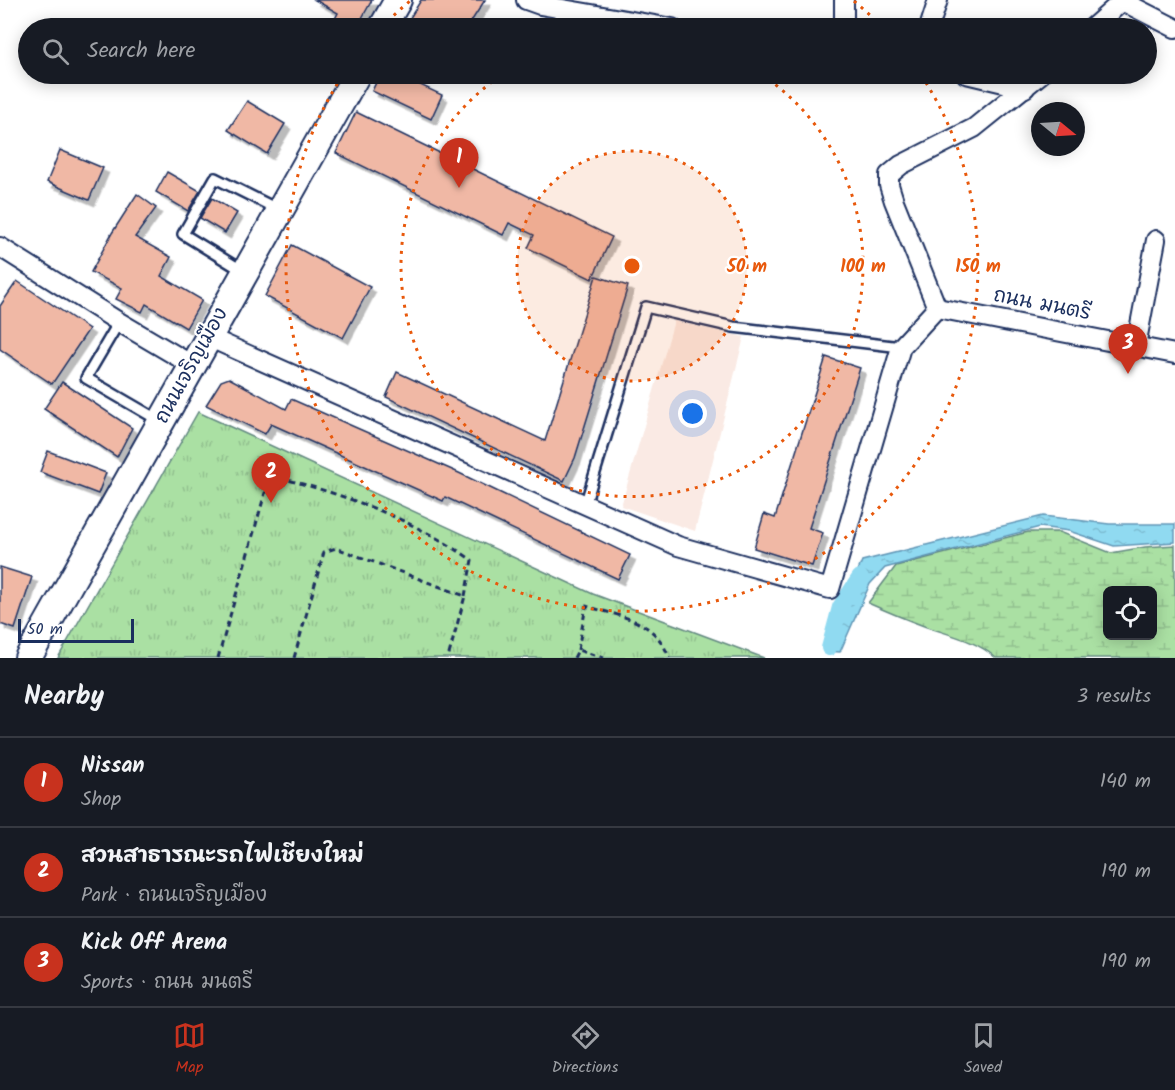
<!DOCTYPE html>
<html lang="en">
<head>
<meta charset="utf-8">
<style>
	:root { --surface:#171b24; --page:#242831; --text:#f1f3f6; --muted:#9ea1a6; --line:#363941; --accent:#c8321e }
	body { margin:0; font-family:Kalam,"Playpen Sans Thai",sans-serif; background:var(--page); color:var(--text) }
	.controls { position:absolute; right:18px; bottom:18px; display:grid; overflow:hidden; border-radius:9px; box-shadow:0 3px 15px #0003 }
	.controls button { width:54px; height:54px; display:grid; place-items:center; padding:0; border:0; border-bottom:2px solid var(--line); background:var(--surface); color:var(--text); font:30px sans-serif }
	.compass { position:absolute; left:1031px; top:102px; width:54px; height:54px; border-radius:50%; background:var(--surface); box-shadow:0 3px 15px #0003; rotate:108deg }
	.scale { position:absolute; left:18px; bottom:15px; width:116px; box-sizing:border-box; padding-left:6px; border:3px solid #1b2f5e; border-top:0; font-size:16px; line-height:21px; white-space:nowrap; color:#1b2f5e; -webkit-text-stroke:4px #fff; paint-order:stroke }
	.you { position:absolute; left:693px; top:414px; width:21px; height:21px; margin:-15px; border:4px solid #fff; border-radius:50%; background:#1a73e8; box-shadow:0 0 0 9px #1a73e833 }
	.badge { display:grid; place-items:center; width:39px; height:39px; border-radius:50%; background:var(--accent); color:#fff; font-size:20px; font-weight:700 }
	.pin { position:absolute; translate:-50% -50px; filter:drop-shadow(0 2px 3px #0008) }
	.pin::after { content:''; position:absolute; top:32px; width:21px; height:18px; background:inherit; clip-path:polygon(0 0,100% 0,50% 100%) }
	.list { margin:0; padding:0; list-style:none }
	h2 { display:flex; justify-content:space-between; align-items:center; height:78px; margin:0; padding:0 24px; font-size:26px }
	h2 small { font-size:20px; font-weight:400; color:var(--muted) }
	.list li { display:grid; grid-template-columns:39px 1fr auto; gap:18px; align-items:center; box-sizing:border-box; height:90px; padding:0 24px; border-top:2px solid var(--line) }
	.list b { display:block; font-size:22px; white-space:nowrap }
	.list p { margin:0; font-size:20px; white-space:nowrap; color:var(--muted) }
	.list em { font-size:20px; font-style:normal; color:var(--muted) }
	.icon { flex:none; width:33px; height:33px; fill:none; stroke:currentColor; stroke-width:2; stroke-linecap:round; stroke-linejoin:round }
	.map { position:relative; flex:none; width:1175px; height:658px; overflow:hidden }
	.search { position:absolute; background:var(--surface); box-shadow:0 3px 15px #0003; left:18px; right:18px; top:18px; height:66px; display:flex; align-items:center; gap:15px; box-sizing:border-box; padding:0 21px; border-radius:33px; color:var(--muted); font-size:22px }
	.sheet { height:348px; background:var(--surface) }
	nav { display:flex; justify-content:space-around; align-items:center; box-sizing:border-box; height:84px; border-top:2px solid var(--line); background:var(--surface); font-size:16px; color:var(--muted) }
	nav a { display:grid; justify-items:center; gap:3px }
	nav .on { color:var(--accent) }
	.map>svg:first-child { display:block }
</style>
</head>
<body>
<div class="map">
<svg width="1175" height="658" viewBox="0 0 1175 658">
	<defs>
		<pattern id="wetland-marsh" width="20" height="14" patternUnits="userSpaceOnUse" patternTransform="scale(1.5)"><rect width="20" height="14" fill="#aae0a3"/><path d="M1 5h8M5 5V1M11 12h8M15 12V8" fill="none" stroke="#92c08f"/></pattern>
		<pattern id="park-tufts" width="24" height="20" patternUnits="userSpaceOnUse" patternTransform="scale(1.5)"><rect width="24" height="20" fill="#aae0a3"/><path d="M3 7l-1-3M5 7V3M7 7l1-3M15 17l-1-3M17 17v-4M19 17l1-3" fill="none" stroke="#92c08f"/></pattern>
		<pattern id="water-ripples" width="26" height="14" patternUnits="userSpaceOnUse" patternTransform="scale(1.5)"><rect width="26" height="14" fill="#90daf1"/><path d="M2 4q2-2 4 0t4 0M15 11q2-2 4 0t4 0" fill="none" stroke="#7cbbd1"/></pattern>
		<filter id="shadow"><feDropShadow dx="5.5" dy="5.5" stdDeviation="0" flood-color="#0004"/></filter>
	</defs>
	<rect width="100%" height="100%" fill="#fff"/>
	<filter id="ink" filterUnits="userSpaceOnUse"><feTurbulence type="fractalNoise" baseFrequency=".0167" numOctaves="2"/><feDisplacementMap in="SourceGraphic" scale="12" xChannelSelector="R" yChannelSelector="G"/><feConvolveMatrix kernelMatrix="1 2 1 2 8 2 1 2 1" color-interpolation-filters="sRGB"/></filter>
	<g filter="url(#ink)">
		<path fill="#faeae4" d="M674,321L744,337L695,531L621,506Z"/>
		<path fill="url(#wetland-marsh)" stroke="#628880" stroke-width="1.5" fill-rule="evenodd" d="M1028,532H1059L1111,553L1145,547L1175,545V658H996C976,640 949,635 924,626C905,619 886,611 868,603L896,566ZM1108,590H1152V636H1108Z"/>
		<path fill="url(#park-tufts)" stroke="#628880" stroke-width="1.5" d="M198,412L593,594L764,658H58Z"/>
		<path fill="url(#water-ripples)" stroke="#6196b6" stroke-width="1.5" d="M1043,516L1109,524H1175V542L1114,546L1069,531L1040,527L885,568L870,584L840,652L825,651L862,561Z"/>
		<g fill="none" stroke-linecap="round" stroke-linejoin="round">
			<path stroke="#90daf1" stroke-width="16" d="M829,648L840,607L860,577"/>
		</g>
		<g fill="#f0b8a5" stroke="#1b2f5e" stroke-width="1.5" filter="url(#shadow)">
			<path d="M315,0H372L362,18L364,20L359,28H330L338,13Z"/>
			<path d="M421,0H485L467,28H421L408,21Z"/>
			<path d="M380,74H397L442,95L431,119L372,91Z"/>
			<path d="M247,101L285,124L267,154L228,130Z"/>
			<path d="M356,112L612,237L592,279L528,248L534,235L509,223L503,235L336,153Z"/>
			<path d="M60,150L103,168L89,200L47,182Z"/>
			<path d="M167,172L200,191L188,211L156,192Z"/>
			<path d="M137,194L156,208L135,237L171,257L161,276L202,300L186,328L146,304L142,312L116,299L122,288L91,272L112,233Z"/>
			<path d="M212,198L237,213L225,233L200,218Z"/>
			<path d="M292,245L370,287L343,338L265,296Z"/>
			<path d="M596,276L628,286L575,458L564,481L386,397L397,372L545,441Z"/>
			<path d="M17,281L89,329L52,384L0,349V306Z"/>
			<path d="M826,357L860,368L809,528L823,533L812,566L754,548L764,514L775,518Z"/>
			<path d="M229,378L286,409L291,399L459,473L630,555L618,579L445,497L443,501L271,424L265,434L206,405L221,381Z"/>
			<path d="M62,382L132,428L117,457L44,409Z"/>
			<path d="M48,451L106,473L98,494L40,472Z"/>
			<path d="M0,567L32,577L15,629L0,624Z"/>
		</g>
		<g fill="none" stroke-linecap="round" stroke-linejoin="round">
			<defs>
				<g id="service">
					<path d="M243,271L183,234L215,178L279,210"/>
					<path d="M119,322L86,378L160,421"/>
					<path d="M585,505L646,307L733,327L901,347"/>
				</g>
				<g id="minor">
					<path d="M526,0L540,5L672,28"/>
					<path d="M1120,0L1175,28"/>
					<path d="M844,28V0"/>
					<path d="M929,28L938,0"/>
					<path d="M1092,28L1118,5L1120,0"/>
					<path d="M966,74L1025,88"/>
					<path d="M0,247L119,322L192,365"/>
					<path d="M937,308L894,201L889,185V175L901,165L974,128L1041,74"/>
					<path d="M937,308L1175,354"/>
					<path d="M208,337L678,546L830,589L901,347L937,308"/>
					<path d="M1136,346L1156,240"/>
				</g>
				<g id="secondary">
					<path d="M382,28L398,0"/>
					<path d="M28,658L357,74"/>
				</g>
			</defs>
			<use href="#service" stroke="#1b2f5e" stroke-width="14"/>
			<use href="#minor" stroke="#1b2f5e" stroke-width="22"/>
			<use href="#secondary" stroke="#1b2f5e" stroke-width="30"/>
			<g stroke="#1b2f5e" stroke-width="3" stroke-dasharray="6 4.5" stroke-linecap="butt">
				<path d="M578,650L586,606C621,617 656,619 669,658"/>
				<path d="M218,658L265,493L288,480C352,497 417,522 472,560L465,596"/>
				<path d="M294,658L324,552L336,548L465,596L448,658"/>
				<path d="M574,658L578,650L604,658"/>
			</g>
			<use href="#service" stroke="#fff" stroke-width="9"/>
			<use href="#minor" stroke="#fff" stroke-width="18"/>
			<use href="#secondary" stroke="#fff" stroke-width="26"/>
		</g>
	</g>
	<circle cx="632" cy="266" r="115" fill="#e8590c" fill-opacity=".12"/>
	<g fill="none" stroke="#e8590c" stroke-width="3" stroke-dasharray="3 6">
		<circle cx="632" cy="266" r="115"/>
		<path d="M761 74A231 231 0 1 1 503 74"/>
		<path d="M381 28A346 346 0 0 1 410 1M854 1A346 346 0 0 1 883 28M921 75A346 346 0 1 1 343 75"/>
	</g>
	<g text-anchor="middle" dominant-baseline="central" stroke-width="4.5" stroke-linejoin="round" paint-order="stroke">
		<g font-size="20" fill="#1b2f5e" stroke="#fff">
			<text transform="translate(1042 305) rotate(11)">ถนน มนตรี</text>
			<text transform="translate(192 366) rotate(-61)">ถนนเจริญเมือง</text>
		</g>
	</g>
	<circle cx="632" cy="266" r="9" fill="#e8590c" stroke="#fff" stroke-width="3"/>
	<g font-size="18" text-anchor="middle" font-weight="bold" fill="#e8590c" stroke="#fff" stroke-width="4.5" stroke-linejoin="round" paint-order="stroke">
		<text x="747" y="272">50 m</text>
		<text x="863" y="272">100 m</text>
		<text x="978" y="272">150 m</text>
	</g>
</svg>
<div class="controls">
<button><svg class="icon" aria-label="locate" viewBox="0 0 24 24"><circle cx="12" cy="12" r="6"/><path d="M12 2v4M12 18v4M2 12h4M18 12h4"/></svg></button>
</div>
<svg class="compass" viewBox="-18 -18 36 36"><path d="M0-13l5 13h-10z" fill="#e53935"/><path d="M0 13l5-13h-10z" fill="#9ea1a6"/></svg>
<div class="scale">50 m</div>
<div class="you"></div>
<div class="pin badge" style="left:459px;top:188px">1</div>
<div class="pin badge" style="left:271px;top:503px">2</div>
<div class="pin badge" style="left:1128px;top:374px">3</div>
<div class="search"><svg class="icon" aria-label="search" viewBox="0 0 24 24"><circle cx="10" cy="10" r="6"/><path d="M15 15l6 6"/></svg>Search here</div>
</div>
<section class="sheet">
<h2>Nearby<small>3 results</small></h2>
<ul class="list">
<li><span class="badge">1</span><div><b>Nissan</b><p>Shop</p></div><em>140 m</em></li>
<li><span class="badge">2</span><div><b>สวนสาธารณะรถไฟเชียงใหม่</b><p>Park · ถนนเจริญเมือง</p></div><em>190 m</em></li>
<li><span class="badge">3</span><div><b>Kick Off Arena</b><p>Sports · ถนน มนตรี</p></div><em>190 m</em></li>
</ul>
</section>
<nav>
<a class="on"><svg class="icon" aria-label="map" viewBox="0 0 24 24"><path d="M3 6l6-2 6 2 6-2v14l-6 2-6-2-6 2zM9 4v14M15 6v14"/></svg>Map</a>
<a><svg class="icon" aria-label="directions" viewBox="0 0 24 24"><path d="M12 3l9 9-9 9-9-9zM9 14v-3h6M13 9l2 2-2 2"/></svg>Directions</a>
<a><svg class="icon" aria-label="saved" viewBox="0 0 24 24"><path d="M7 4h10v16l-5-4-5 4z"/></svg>Saved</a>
</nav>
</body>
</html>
